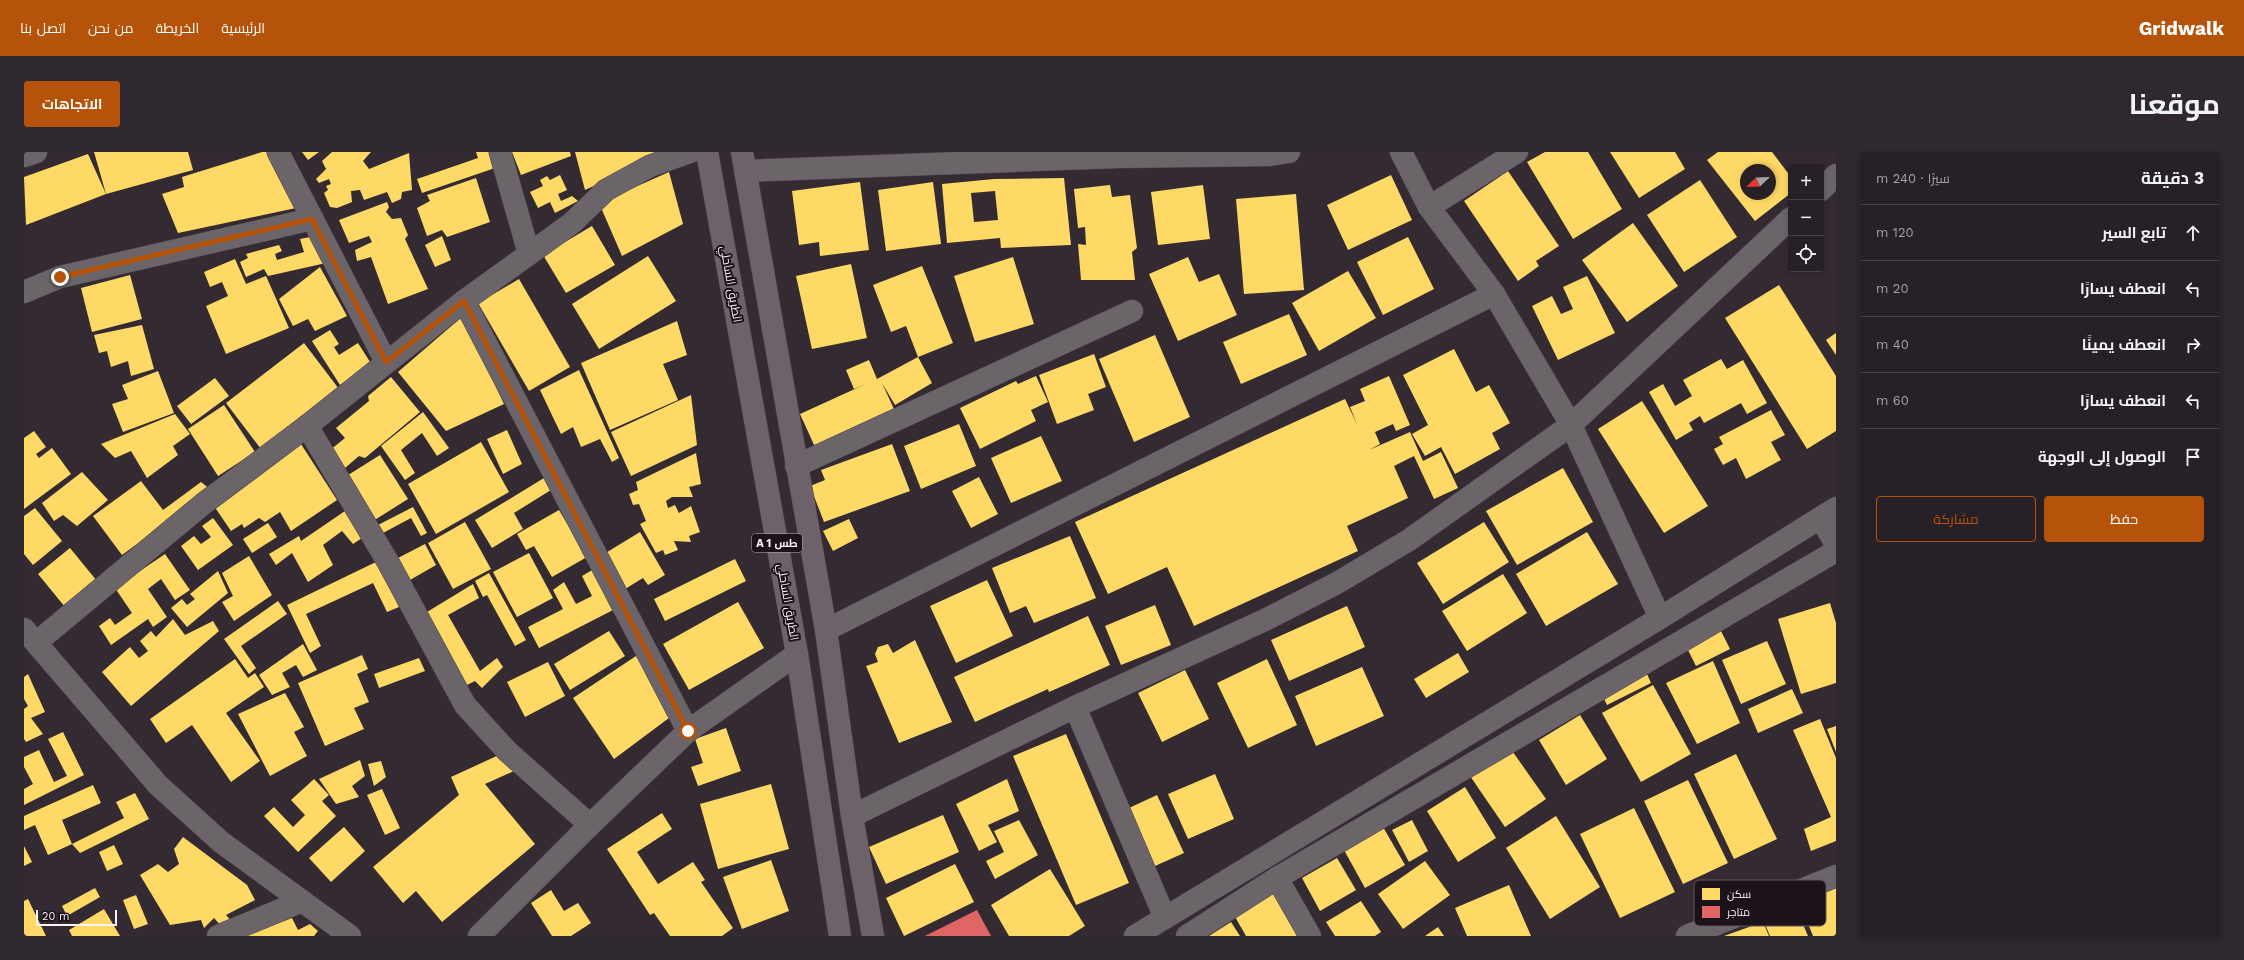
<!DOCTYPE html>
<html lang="ar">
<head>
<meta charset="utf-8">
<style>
	:root { --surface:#272026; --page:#2f282e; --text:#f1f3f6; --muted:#a4a3a7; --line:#433e43; --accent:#b45309 }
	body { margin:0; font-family:"Work Sans",Cairo,sans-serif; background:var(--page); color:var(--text); direction:rtl }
	.controls { position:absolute; right:12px; top:12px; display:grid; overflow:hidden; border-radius:4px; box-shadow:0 2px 6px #0003 }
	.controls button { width:36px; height:36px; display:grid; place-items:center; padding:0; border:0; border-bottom:1px solid var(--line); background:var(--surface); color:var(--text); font:20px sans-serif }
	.compass { position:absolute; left:1716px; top:12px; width:36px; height:36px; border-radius:50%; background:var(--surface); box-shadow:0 2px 6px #0003; rotate:247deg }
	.scale { position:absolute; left:12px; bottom:10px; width:81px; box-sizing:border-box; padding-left:4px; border:2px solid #fdf1fa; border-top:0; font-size:11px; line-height:14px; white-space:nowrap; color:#fdf1fa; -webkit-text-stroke:3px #1b1319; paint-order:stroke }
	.stop { position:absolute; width:12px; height:12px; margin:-9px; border:3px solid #b45309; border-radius:50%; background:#fff }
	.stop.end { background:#b45309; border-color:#fff; box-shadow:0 1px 4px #0008 }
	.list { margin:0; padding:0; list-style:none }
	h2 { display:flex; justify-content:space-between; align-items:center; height:52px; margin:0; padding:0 16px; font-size:17px }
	h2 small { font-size:13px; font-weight:400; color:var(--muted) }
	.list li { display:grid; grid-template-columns:26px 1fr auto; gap:12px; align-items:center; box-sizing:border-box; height:56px; padding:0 16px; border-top:1px solid var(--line) }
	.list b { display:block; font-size:15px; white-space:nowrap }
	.list em { font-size:13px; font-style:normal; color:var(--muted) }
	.actions { display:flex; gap:8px; padding:12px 16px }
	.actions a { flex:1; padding:9px 0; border:1px solid var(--accent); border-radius:4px; text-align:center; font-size:14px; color:var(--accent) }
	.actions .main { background:var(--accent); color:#fff }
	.icon { flex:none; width:22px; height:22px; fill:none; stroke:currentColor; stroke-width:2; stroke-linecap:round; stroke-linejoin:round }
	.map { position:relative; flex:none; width:1812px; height:784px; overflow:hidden; direction:ltr; border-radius:4px }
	header { display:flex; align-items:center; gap:24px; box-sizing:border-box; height:56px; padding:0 20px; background:var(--accent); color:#fff }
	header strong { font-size:19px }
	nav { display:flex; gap:22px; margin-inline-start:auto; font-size:14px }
	.intro { display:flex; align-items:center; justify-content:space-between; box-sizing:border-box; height:96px; padding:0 24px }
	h1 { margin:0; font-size:28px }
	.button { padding:10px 18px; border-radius:4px; background:var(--accent); color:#fff; font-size:14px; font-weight:700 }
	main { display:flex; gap:24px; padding:0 24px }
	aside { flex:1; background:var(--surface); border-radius:4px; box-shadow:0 2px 6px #0003 }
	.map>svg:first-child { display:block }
</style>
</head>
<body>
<header>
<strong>Gridwalk</strong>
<nav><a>الرئيسية</a><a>الخريطة</a><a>من نحن</a><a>اتصل بنا</a></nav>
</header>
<div class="intro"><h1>موقعنا</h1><a class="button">الاتجاهات</a></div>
<main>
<aside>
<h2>3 دقيقة<small>سيرًا · 240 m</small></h2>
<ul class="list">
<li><svg class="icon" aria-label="ahead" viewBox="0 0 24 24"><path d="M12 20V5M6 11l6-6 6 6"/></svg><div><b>تابع السير</b></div><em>120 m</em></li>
<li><svg class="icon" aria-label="left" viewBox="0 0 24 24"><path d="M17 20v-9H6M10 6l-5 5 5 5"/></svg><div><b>انعطف يسارًا</b></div><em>20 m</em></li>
<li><svg class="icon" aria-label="right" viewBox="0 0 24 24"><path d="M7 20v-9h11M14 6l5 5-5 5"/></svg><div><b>انعطف يمينًا</b></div><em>40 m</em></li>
<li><svg class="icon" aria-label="left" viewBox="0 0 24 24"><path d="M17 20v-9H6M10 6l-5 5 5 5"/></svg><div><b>انعطف يسارًا</b></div><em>60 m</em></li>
<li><svg class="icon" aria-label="arrive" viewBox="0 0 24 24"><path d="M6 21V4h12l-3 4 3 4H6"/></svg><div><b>الوصول إلى الوجهة</b></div></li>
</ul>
<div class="actions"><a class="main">حفظ</a><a>مشاركة</a></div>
</aside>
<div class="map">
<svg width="1812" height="784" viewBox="0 0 1812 784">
	<rect width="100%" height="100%" fill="#342b32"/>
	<g fill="#ffd966" fill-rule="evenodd">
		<path d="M70,0H164L169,18L82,42Z"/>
		<path d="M238,0H248L272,56L154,81L138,42L160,35L158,25Z"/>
		<path d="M278,0H295L284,8Z"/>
		<path d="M308,0H347L339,9L345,17L385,1L388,38L378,40L377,47L368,51L363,40L340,48L336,38L327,39L328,50L313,56L306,55L300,41L304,38L302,34L307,32L305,27L295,31L292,27L302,17L298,9Z"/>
		<path d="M452,0H465L471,16L398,41L393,27L454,6Z"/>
		<path d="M488,0H546L547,4L497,23Z"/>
		<path d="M551,0H644L561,38Z"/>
		<path d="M1521,0H1564L1598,57L1549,87L1503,10Z"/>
		<path d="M1586,0H1651L1661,17L1615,46Z"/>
		<path d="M1694,0H1748L1767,25V41L1731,69L1683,8ZM1722,18H1746V42H1722Z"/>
		<path d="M64,2L82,42L2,73L0,25Z"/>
		<path d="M1484,19L1535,94L1512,109L1515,114L1494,129L1440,49Z"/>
		<path d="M645,20L659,72L598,104L575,51Z"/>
		<path d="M536,23L543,38L534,42L537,49L548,44L554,49L531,61L526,50L514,56L506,40L519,34L516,28L523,24L526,28Z"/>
		<path d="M1367,23L1388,68L1324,98L1303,53Z"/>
		<path d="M452,26L466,70L423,85L418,78L403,84L393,56L406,49L403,43Z"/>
		<path d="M1040,26L1047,93L977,96L976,86L923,91L918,32L970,27ZM971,39L974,68L950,70L947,41Z"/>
		<path d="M1676,28L1713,85L1660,120L1623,63Z"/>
		<path d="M836,30L845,98L796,104L795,90L775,93L768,39Z"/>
		<path d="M909,30L917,92L862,99L854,38Z"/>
		<path d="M1086,33L1088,45L1106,43L1113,96L1108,100L1111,128H1057L1054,92L1062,93L1061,75L1054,76L1050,37Z"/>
		<path d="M1179,33L1186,87L1134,93L1127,40Z"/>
		<path d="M1272,42L1280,138L1220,142L1212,47Z"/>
		<path d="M363,50L365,55L362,60L368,67L377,66L384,83L381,87L404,137L364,152L347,105L333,109L331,98L348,90L345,84L325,91L315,68Z"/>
		<path d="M1609,71L1654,134L1603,170L1558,108Z"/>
		<path d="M568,74L591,113L542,141L519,103Z"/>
		<path d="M291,84L302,111L244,124L240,117L222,125L216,110L224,106L222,102L255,93L258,99L251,102L253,108L280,100L276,87Z"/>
		<path d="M418,84L427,108L411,115L401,93Z"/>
		<path d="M1384,85L1410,137L1359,163L1333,110Z"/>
		<path d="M624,104L652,149L575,197L548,152Z"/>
		<path d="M989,105L1010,172L951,190L930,124Z"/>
		<path d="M1164,105L1175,130L1195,122L1213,163L1154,189L1125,122Z"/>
		<path d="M211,107L222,132L242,124L265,176L202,202L182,154L204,144L198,130L186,135L180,120Z"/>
		<path d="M827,112L843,186L788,197L772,124Z"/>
		<path d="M898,114L929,191L894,205L882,174L867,180L849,133Z"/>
		<path d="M296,115L323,164L291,179L284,167L269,174L255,147Z"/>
		<path d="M1324,119L1352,166L1295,199L1268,151Z"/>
		<path d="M106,123L118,167L68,180L57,136Z"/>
		<path d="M1563,124L1591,181L1534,208L1508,154L1528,144L1537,162L1549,157L1539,135Z"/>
		<path d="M495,127L546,215L505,239L454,151Z"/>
		<path d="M1755,133L1812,224V279L1783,297L1701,166Z"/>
		<path d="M1265,162L1283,203L1217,232L1199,190Z"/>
		<path d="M439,164L480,252L422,279L374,220Z"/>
		<path d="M653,169L663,203L639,212L654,248L586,278L557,211Z"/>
		<path d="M118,173L130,217L107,224L104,209L87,215L83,199L75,201L70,183Z"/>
		<path d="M306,178L315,192L310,195L315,203L334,191L348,213L316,233L288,189Z"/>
		<path d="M1812,181V203L1802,188Z"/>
		<path d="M1131,183L1166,265L1110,290L1075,207Z"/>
		<path d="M280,191L315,237L237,297L202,251Z"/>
		<path d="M1430,197L1452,240L1465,233L1486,271L1468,281L1476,297L1431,322L1417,295L1401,304L1388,282L1404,273L1379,223Z"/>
		<path d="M1070,202L1082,235L1064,242L1070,258L1033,272L1015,223Z"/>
		<path d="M894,205L908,231L871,253L858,231L870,257L791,295L776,262L844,231L830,237L822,218L845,208L853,227Z"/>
		<path d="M1697,207L1703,217L1719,208L1743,251L1723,262L1717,251L1680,271L1676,264L1665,271L1669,278L1652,288L1625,240L1639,232L1651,254L1668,244L1659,228Z"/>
		<path d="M555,218L595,306L588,310L576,287L557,295L549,275L537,282L516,238Z"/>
		<path d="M134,219L150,261L99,280L88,252L104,247L98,233Z"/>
		<path d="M1012,224L1024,250L1007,258L1012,269L956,297L936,256L992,229L994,232Z"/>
		<path d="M1365,224L1386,273L1372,279L1369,272L1351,280L1356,292L1345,298L1386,280L1399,309L1417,300L1434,336L1410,347L1390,304L1370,314L1384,346L1323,374L1334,399L1170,474L1143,415L1084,442L1051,370L1321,247L1333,272L1326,255L1341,249L1336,237Z"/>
		<path d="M367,225L396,260L341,306L335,304L321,316L306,298L321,286L312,276L345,249L344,244Z"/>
		<path d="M191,226L205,244L167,272L153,254Z"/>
		<path d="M667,243L673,293L607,324L587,280Z"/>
		<path d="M1618,249L1684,354L1640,381L1574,277Z"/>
		<path d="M200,253L231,300L194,324L164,277Z"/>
		<path d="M1747,258L1761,283L1747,290L1757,308L1722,327L1712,306L1699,313L1690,297L1699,292L1695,285Z"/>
		<path d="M399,260L425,296L413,304L398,281L377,298L391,321L381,328L357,294Z"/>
		<path d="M151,262L166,282L149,294L154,303L123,326L107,299L91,306L77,292Z"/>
		<path d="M935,272L952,314L897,337L880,294Z"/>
		<path d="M483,278L498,312L479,322L463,287Z"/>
		<path d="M10,279L22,295L12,302L15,306L28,296L47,322L0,357V286Z"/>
		<path d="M1017,284L1038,329L987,351L967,306Z"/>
		<path d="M457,290L485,340L412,382L384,332Z"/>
		<path d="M277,292L313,348L267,379L256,360L241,370L235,366L220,376L218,372L207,379L188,351Z"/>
		<path d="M868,292L886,339L800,370L786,334L801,328L797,318Z"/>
		<path d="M672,301L677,332L665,335L669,345H648L642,349L644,356L651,353L655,361L667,354L676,380L665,384L667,390L650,389L654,398L641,403L639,398L632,401L616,372L622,369L615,352L609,353L605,342L614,338L612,330Z"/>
		<path d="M356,303L384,347L349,369L321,325Z"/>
		<path d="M1539,316L1569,370L1493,413L1462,359Z"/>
		<path d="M58,320L84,348L53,374L39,363L30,369L18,351Z"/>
		<path d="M955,325L974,362L947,376L928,339Z"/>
		<path d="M520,326L527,338L490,361L499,377L468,396L451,368Z"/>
		<path d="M117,329L139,358L177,330L187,338L98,403L69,364Z"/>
		<path d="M389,355L403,381L397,384L387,366L359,381L354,373Z"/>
		<path d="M11,356L38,389L9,413L0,402V364Z"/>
		<path d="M535,358L563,405L528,425L510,394L502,398L493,382Z"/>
		<path d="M321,359L338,386L329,392L318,379L299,393L309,413L284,430L268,401L252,413L245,402L275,384L277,389Z"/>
		<path d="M189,366L209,393L174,418L157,394L170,384L177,392L187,385L178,374Z"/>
		<path d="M825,367L834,386L809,399L799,379Z"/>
		<path d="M441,370L467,417L429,437L404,391Z"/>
		<path d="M1460,370L1485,410L1419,452L1393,411Z"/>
		<path d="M244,371L253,385L228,401L219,387Z"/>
		<path d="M616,380L641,423L624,433L619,426L601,437L580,402Z"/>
		<path d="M1563,380L1594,432L1522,474L1492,422Z"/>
		<path d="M1046,384L1072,446L1010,471L1002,454L986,461L968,416Z"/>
		<path d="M401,392L412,413L386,428L374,406Z"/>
		<path d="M46,396L73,429L41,455L14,422Z"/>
		<path d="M505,401L529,446L493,465L469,420Z"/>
		<path d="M141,402L166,438L151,448L137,427L124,437L143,465L129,475L124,467L87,493L75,474L86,466L91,473L108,461L91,436Z"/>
		<path d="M225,404L248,443L210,469L198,450L209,444L198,421Z"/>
		<path d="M711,407L722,429L641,469L630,447Z"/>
		<path d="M354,409L375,455L363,460L349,431L282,462L297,494L286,501L263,453Z"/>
		<path d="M570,417L591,457L515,496L504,475L539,457L529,438L540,430L552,452L568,444L558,424Z"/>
		<path d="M194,419L204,441L163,475L147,456L158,447L163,453L171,447L166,442Z"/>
		<path d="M465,421L502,488L491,494L463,443L459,445L451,429Z"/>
		<path d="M1479,422L1503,461L1443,499L1418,459Z"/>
		<path d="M963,428L989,484L932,511L906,454Z"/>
		<path d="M449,432L455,446L424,463L456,519L473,506L479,515L458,536L451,529L443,533L403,460Z"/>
		<path d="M254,449L263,462L217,494L232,516L225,522L200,487Z"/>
		<path d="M714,450L740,496L665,538L639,492Z"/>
		<path d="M1806,451L1812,471V531L1777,542L1754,467Z"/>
		<path d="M1131,453L1147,493L1097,513L1081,474Z"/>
		<path d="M1323,454L1341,495L1265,529L1247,488Z"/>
		<path d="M1064,464L1086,513L1025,540L1024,537L951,570L930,525Z"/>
		<path d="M149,467L161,483L189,469L195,479L107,554L78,520L106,495L115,506L124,499L116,489L127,479L132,485Z"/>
		<path d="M1693,471L1706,497L1672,514L1659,488Z"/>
		<path d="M585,479L601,504L546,538L530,512Z"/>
		<path d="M891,488L928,570L875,591L842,514L854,510L851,502L854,495L864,492L869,501Z"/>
		<path d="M1743,489L1762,532L1717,552L1698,508Z"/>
		<path d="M279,492L293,518L279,525L272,513L258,521L266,535L248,543L235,523Z"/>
		<path d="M1434,501L1445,520L1402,546L1390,527Z"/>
		<path d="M615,502L649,563L590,607L549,546Z"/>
		<path d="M338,503L344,517L333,522L345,550L330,556L340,577L301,594L274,531Z"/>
		<path d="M395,506L401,519L355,536L350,522Z"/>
		<path d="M211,507L224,526L231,521L240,535L202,561L236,609L207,630L168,573L142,591L126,567Z"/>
		<path d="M1243,507L1273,573L1224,596L1193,531Z"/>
		<path d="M1689,509L1716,571L1673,592L1642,531Z"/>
		<path d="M524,510L541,544L501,565L483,530Z"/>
		<path d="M1618,511L1627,531L1583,553L1574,534Z"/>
		<path d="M1338,515L1360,564L1292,594L1271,544Z"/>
		<path d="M1161,518L1185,567L1138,590L1114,541Z"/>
		<path d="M4,522L21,560L7,566L19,582L2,590L0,587V557L4,554L0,547V525Z"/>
		<path d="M1629,533L1667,602L1617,630L1578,561Z"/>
		<path d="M1768,537L1779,561L1734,581L1724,557Z"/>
		<path d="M261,541L280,575L270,580L283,604L246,624L214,562Z"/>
		<path d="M1556,563L1583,607L1542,633L1515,588Z"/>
		<path d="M1796,567L1812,606V689L1787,699L1780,677L1807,665L1769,578Z"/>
		<path d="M1812,574V600L1803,577Z"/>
		<path d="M702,576L717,619L674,634L667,615L679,611L671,587Z"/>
		<path d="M39,580L60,623L0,653V637L9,632L0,615V605L15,598L30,630L43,624L24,587Z"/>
		<path d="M1042,582L1105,731L1052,753L989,604Z"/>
		<path d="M1484,593L1522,647L1481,675L1444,621Z"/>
		<path d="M477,602L490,619L461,632L511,692L418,770L392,739L379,751L349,715L435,643L427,625Z"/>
		<path d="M1712,602L1753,687L1710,707L1670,622Z"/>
		<path d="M336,608L341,624L328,634L335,645L312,652L295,627Z"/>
		<path d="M357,609L362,625L350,634L344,612Z"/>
		<path d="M1191,622L1210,667L1164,687L1144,642Z"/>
		<path d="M290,627L305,643L298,649L312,664L274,700L240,664L250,655L269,675L281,663L267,648Z"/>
		<path d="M983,627L995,659L964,673L973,690L955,699L932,652Z"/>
		<path d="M1664,628L1704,711L1659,732L1620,649Z"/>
		<path d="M747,632L765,697L694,717L676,652Z"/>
		<path d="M69,633L77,651L38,668L48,692L100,666L92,650L111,641L125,667L56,701L48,692L24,703L11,673L0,678V664Z"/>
		<path d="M1441,635L1472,686L1434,710L1403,659Z"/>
		<path d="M358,637L376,676L361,683L343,643Z"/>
		<path d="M1133,643L1160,701L1131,714L1105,656Z"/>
		<path d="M1610,656L1651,740L1596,766L1556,682Z"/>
		<path d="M638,661L648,677L613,700L634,732L669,710L681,728L677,730L709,776L698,784H646L630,761L626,763L583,697Z"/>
		<path d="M919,663L935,700L862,732L845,695Z"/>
		<path d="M1532,664L1576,735L1526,767L1482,696Z"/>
		<path d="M995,668L1014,703L971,727L962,709L980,700L970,679Z"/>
		<path d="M1388,668L1404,699L1385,710L1368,678Z"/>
		<path d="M320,675L341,699L307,730L285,706Z"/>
		<path d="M1359,675L1381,713L1341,736L1320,698Z"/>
		<path d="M159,685L223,733L231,748L202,763L209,771L199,776L190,766L180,776L177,768L146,773L116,723L134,712L144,720L155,712L150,697Z"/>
		<path d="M90,693L99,712L83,719L75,700Z"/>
		<path d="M0,694L8,710L0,714Z"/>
		<path d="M1313,706L1332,738L1296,759L1278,726Z"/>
		<path d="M747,708L765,759L718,777L699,725Z"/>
		<path d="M1401,709L1426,743L1379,777L1354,742Z"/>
		<path d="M931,712L950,750L880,784L862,746Z"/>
		<path d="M1026,717L1061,774L1045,784H985L967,753Z"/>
		<path d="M1485,733L1507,784H1443L1431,756Z"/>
		<path d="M1812,735V784H1789L1775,749Z"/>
		<path d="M71,736L76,745L43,764L38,754Z"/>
		<path d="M527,738L540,759L554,751L567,771L547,784H528L507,751Z"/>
		<path d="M1252,739L1274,784H1222L1210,763Z"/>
		<path d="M112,743L124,772L110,777L99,748Z"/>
		<path d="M4,747L22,784H0V749Z"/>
		<path d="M1337,749L1357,780L1351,784H1311L1302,770Z"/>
		<path d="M1772,756L1784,784H1746L1740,770Z"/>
		<path d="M80,757L96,784H48L45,778Z"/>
		<path d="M268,766L274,778L286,772L294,779L290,784H221Z"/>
		<path d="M1207,770L1216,784H1185Z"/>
		<path d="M1739,770L1745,784H1700Z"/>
		<path d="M1414,775L1420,784H1401Z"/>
	</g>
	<path fill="#e06666" d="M953,758L967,784H901Z"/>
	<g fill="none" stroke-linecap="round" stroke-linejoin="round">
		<defs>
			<g id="minor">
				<path d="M254,0L362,210"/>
				<path d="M476,0L505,102"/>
				<path d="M1377,0L1405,55L1470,142L1547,273L1636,466"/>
				<path d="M0,4L12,0"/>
				<path d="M721,19L1095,5L1246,3L1265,0"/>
				<path d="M1797,38L1812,23"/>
				<path d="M1405,55L1493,0"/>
				<path d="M0,140L36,125L288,67"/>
				<path d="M440,149L664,579"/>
				<path d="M283,274L364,410L441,553L483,599L566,673"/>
				<path d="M772,314L1108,159"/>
				<path d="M1796,366L1812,392"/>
				<path d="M0,477L134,633L197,690L326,784"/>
				<path d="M802,478L1470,142"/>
				<path d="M13,490L179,352L283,274L440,149L548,71L582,38L626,14L666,0"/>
				<path d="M1051,555L1141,766"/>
				<path d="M828,664L1051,555L1243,467L1313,431L1385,388L1547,273L1767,66"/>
				<path d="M1253,726L1286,784"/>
				<path d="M194,784L278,749"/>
				<path d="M455,784L566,673L664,579L773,502"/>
				<path d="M1111,784L1636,466L1812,356"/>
				<path d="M1163,784L1253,726L1812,399"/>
				<path d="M1663,784L1812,724"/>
			</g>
			<g id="highway">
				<path d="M683,0L773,502L816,784"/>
				<path d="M718,0L802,478L828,664L849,784"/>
			</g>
		</defs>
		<use href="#minor" stroke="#51484f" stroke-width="23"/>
		<use href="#highway" stroke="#51484f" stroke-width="23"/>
		<use href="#minor" stroke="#6b6469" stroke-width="22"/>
		<use href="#highway" stroke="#6d626a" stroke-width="22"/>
	</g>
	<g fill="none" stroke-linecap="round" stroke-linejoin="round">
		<path stroke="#b45309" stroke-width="5" d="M36,125L288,67L362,210L440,149L664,579"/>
	</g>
	<g text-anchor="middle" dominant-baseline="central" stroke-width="4" stroke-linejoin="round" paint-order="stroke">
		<rect fill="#1b1319" stroke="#b9aeb6" stroke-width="1" x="728" y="382" width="50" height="18" rx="3"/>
		<g font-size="11" font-weight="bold" fill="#fdf1fa">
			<text x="753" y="391">A 1 طس</text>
		</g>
		<g font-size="12" fill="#fdf1fa" stroke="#1b1319">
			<text transform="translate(707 132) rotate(80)">الطريق الساحلي</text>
			<text transform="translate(764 450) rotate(80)">الطريق الساحلي</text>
		</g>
	</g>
	<rect x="1670" y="728" width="132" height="46" rx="6" fill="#1b1319" stroke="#5f565c" stroke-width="1"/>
	<rect x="1678" y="736" width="18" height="12" fill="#ffd966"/>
	<rect x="1678" y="754" width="18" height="12" fill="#e06666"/>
	<g font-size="11" fill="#fdf1fa">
		<text x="1703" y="746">سكن</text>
		<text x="1703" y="764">متاجر</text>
	</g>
</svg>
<div class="controls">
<button>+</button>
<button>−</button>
<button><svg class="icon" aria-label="locate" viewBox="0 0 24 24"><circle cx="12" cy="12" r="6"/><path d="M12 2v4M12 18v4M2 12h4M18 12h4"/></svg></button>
</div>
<svg class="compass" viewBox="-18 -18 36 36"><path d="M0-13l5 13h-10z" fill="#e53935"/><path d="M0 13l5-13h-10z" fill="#a4a3a7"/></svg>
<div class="scale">20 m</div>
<div class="stop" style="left:664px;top:579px"></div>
<div class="stop end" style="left:36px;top:125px"></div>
</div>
</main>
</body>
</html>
